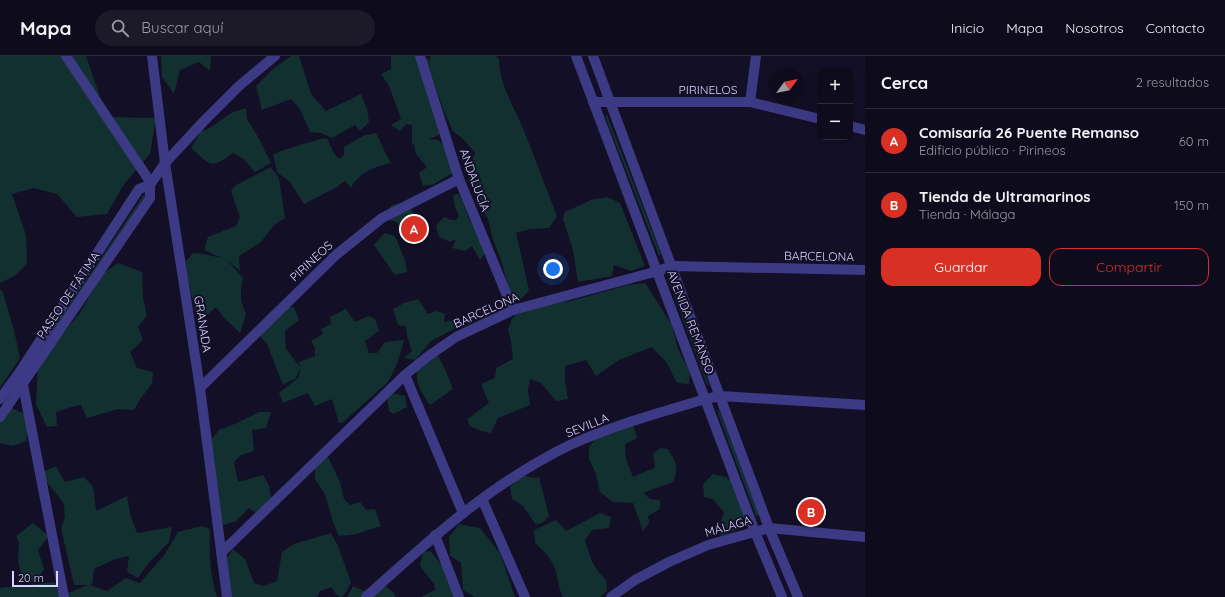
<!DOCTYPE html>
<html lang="es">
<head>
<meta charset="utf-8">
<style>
	:root { --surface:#0e0b1c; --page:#1c1929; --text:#f1f3f6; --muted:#9b9ba3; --line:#2e2b3b; --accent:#d93025 }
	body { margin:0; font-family:Quicksand,sans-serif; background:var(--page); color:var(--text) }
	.controls { position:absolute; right:12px; top:12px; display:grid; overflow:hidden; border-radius:8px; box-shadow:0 4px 16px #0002 }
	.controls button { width:36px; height:36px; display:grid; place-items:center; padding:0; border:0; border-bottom:1px solid var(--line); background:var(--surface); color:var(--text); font:20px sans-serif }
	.compass { position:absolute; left:769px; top:12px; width:36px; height:36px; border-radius:50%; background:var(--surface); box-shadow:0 4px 16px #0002; rotate:57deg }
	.scale { position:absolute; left:12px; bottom:10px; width:46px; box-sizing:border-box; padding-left:4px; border:2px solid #d9d4ff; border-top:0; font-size:11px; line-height:14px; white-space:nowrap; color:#d9d4ff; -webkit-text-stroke:3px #130f26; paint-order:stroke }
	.you { position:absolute; left:553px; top:213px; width:14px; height:14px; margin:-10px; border:3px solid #fff; border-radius:50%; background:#1a73e8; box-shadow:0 0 0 6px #1a73e833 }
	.badge { display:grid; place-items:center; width:26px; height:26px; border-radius:50%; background:var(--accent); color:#fff; font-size:13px; font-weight:700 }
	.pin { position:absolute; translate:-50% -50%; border:2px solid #fff; box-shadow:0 1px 4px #0006 }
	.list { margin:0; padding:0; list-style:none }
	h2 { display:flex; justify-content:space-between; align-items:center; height:52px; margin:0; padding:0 16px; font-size:17px }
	h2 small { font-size:13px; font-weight:400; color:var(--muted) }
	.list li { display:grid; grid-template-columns:26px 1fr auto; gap:12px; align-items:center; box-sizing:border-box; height:64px; padding:0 16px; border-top:1px solid var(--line) }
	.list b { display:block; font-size:15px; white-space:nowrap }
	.list p { margin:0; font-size:13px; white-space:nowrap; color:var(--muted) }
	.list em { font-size:13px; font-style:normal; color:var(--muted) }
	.actions { display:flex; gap:8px; padding:12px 16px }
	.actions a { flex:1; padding:9px 0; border:1px solid var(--accent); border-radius:12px; text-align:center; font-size:14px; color:var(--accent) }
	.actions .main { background:var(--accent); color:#fff }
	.icon { flex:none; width:22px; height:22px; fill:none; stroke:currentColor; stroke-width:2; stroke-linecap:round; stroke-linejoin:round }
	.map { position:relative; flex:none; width:865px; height:541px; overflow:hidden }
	header { display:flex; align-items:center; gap:24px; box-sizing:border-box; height:56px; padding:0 20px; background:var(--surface); border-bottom:1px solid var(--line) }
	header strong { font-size:19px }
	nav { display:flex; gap:22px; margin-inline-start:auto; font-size:14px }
	.search { width:280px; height:36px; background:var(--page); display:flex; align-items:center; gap:10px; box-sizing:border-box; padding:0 14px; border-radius:22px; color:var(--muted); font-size:15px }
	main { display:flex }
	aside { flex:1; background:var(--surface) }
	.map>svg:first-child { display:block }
</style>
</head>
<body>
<header>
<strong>Mapa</strong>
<div class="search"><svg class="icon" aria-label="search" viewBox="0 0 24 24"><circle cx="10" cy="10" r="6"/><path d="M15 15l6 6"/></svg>Buscar aquí</div>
<nav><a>Inicio</a><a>Mapa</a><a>Nosotros</a><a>Contacto</a></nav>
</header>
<main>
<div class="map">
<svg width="865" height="541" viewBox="0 0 865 541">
	<rect width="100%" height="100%" fill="#130f26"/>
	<g fill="#12302f">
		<path d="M0,0H86L107,61L156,62L150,98L124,128L107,158L77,161L57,138L34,132L12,138L26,179L27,207L16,219L0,227Z"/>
		<path d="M161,0H211L210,15L199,6L180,14L174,38L162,21Z"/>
		<path d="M291,0H299L311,38L326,55L361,38L367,53L369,66L360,75L355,69L332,82L321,77L310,76L300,53L291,43L262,54L256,30L273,13Z"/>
		<path d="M391,0H418L429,3L430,10V0H495L499,3C499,28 513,48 522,70C534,99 545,130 557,160L549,172L530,173L516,177L529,234L519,246L509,233L502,207L493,184L488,163L477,144L467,116L475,97L465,85L453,75L443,53L432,21L441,65L439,79L429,83L439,84L448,95L453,117L432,129L423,130L419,117L427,111L416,98L414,88L412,89V69L406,68L400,75L391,69L401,63L389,30L381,18L391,13Z"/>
		<path d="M246,52L247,63L258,81L271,107L255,116L244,103L233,97C210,114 211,109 191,92L201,75L208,73L233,56Z"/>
		<path d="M607,59L661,198L659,200L605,60Z"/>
		<path d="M376,77C382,87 385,98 391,107C376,110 358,117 351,132L345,125L337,131L304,148L290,126L277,116L273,99C284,93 292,92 303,88C312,86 318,83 327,82L334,97L339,103L344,99V91L365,79Z"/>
		<path d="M271,111L279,122L285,162L274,169L261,186L239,200L240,215L227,204L243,222L241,233V245L246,258L240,277L224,262L216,251L206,260L195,256L187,218L186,205L193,197L203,198L222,202L204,194L208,181L236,170L240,161L231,135L236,129Z"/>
		<path d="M458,137L463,146L469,163L478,177L485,197L480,204L472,190L465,195L452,192L456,183L450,186L439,181L436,170L444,161L451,164H456L459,160L455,151L453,140Z"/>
		<path d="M144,138L145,140L28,314L27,313Z"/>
		<path d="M607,141L620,147L645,210L631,215L614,209L612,220L578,226L573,194L563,163L565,156L591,144Z"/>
		<path d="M404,147C417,157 424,169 403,174L395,165H391C387,150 389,148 404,147Z"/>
		<path d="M385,177L395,180L405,204L407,216L395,219L374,189L380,182Z"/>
		<path d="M118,207L142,216L143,242L147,259L138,271L143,284L130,296L137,312L153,316L152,328L140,343L134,354L118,353L87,362L81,349L71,351L56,356L57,370L47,371L36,348L38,307L80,257L101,219Z"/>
		<path d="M645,227L672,269L678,293L690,316L689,328L677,327L667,307L652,291L619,304L596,320L586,304L565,310V325L568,343L556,345L541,327L530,323L528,334L530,349L498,362L491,377L481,375L470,370L467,363L489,347L481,328L495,322L496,312L513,303L511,285L508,274L512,263L522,251L571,245L628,229Z"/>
		<path d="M671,227L709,329V330L707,329L670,229Z"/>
		<path d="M0,234H2L14,274L20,302L0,332Z"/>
		<path d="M418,243L428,258L437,255L445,258L444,266L456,264V272L431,285L415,304L404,302L412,295L407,280L406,270L398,269L393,253L404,247Z"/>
		<path d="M285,251H294L299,264L285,275L286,293L300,311L299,306L315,300V292L311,285L323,278L321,273L331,268L330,261L346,253L355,266L369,260L375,263L379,275L365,285L369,297H377L385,286L404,284L397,308L388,326L342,367H339L332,343L315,350L308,337L283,347L279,337L299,321L300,312L296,322L283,329L267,288L260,280Z"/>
		<path d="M437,298L446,315L453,333L430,349C422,337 409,319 423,307C427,303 432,301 437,298Z"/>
		<path d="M392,337L405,340L407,351L393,358L389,355L387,343Z"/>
		<path d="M12,352L25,358L30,365L26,385L13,390L0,387V362Z"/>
		<path d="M718,353L719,354L759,459L758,460H756L717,355Z"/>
		<path d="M259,356H271L266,372L252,374L254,395L241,399L234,406L238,426L263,419L269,430L272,447L260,460L249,452L236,465L221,470L210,385L219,374L237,367Z"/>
		<path d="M633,368L637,382L625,388L626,403L633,421L654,412L655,410L653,398L660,392L668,393C676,406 679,412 673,426L643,437L650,443L660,444V453L648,460L649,467L643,475L633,447L613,446L600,436L596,418L589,403V391L597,381L614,377Z"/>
		<path d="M327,399L340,426L344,443L350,449L360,446L366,454L375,453L381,470L356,478L339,480L332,463L325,438L315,423V410Z"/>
		<path d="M56,410L65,426L84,421L93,431L96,455L127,440L131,461L137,477L172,471L169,486L147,509L138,522L127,516L129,500L115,503L94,513L92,528L90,529L107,535L126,522L140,527L165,498L178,476L202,470L210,473C209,497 210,519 217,541H69L68,537L88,529H74L61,472L65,461L64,448L40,417Z"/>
		<path d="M713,418L726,421L733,426L749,464L739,473L721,481L719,471L724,456L713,443L704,441L703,428Z"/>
		<path d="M522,419L535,422L539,421L549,460L543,466L536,469L523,450L512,443L510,431Z"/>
		<path d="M600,457L611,461L609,472L592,474L585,484L591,503L597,514L606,524L607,535L600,541H563C559,533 558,525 556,516C553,504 544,495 535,487L534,474L556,464L566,475Z"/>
		<path d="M33,467L49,480L38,494L44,513L36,525L23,526L18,505L19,486L16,480Z"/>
		<path d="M459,468L480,472L500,497L515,541H475L463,534L461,507L450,500L449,481Z"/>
		<path d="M331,477L338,490L351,526L347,535L342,541H340L335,537L332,531L320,535L317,541H229L226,503L233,493L245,503L254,527L263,530L277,525L282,496L294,488Z"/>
		<path d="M431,495L446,516L460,541H421L435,534L434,528L420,510L423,496Z"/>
		<path d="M55,526L59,541H0V532Z"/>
		<path d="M373,529L386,530L395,538V541H347L353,530L364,535Z"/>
	</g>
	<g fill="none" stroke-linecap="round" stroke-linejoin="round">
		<g stroke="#3d3a85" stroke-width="10">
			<path d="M66,0L151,127"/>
			<path d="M152,0L165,107L200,332L227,541"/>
			<path d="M420,0L459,123L513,254"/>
			<path d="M576,0L755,476L782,541"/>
			<path d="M593,0L769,472L798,541"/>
			<path d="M593,46H750L820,63"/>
			<path d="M750,46L756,0"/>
			<path d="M850,70L865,74"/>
			<path d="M405,319L463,457"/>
			<path d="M20,321L23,329L64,541"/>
			<path d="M200,332L336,199L382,162L459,123"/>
			<path d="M482,443L525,541"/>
			<path d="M435,479L459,541"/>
			<path d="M221,497L405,319L427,301L456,281L513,254L658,215L672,210L865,214"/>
			<path d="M366,541C429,484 493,426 570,389C613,369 660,357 705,343L721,340L865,349"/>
			<path d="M611,541L635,524L669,506L708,489L769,472L865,481"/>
		</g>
		<g stroke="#3d3a85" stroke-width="10">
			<path d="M0,343L19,317L139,133L150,129L165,107L204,65L239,30L275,0"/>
			<path d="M0,361L150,142V129"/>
		</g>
	</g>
	<g text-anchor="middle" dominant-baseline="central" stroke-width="4" stroke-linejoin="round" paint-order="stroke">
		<g font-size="12" fill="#d9d4ff" stroke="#130f26">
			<text x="708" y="33">PIRINELOS</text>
			<text transform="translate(475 124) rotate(70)">ANDALUCÍA</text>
			<text transform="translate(819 200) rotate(1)">BARCELONA</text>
			<text transform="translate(311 205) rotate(-43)">PIRINEOS</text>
			<text transform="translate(68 239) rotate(-56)">PASEO DE FÁTIMA</text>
			<text transform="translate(486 254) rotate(-24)">BARCELONA</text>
			<text transform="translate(691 266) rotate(69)">AVENIDA REMANSO</text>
			<text transform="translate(203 268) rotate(81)">GRANADA</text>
			<text transform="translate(587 369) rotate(-22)">SEVILLA</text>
			<text transform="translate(728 470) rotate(-16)">MÁLAGA</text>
		</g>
	</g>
</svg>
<div class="controls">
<button>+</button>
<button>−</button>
</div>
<svg class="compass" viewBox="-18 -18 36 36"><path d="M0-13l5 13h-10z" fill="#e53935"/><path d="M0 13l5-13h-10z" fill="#9b9ba3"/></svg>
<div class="scale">20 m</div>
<div class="you"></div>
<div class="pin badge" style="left:414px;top:173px">A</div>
<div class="pin badge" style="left:811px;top:456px">B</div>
</div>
<aside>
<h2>Cerca<small>2 resultados</small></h2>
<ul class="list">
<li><span class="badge">A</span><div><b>Comisaría 26 Puente Remanso</b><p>Edificio público · Pirineos</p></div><em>60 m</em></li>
<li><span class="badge">B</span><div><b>Tienda de Ultramarinos</b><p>Tienda · Málaga</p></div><em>150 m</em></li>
</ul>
<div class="actions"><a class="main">Guardar</a><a>Compartir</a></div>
</aside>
</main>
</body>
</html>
